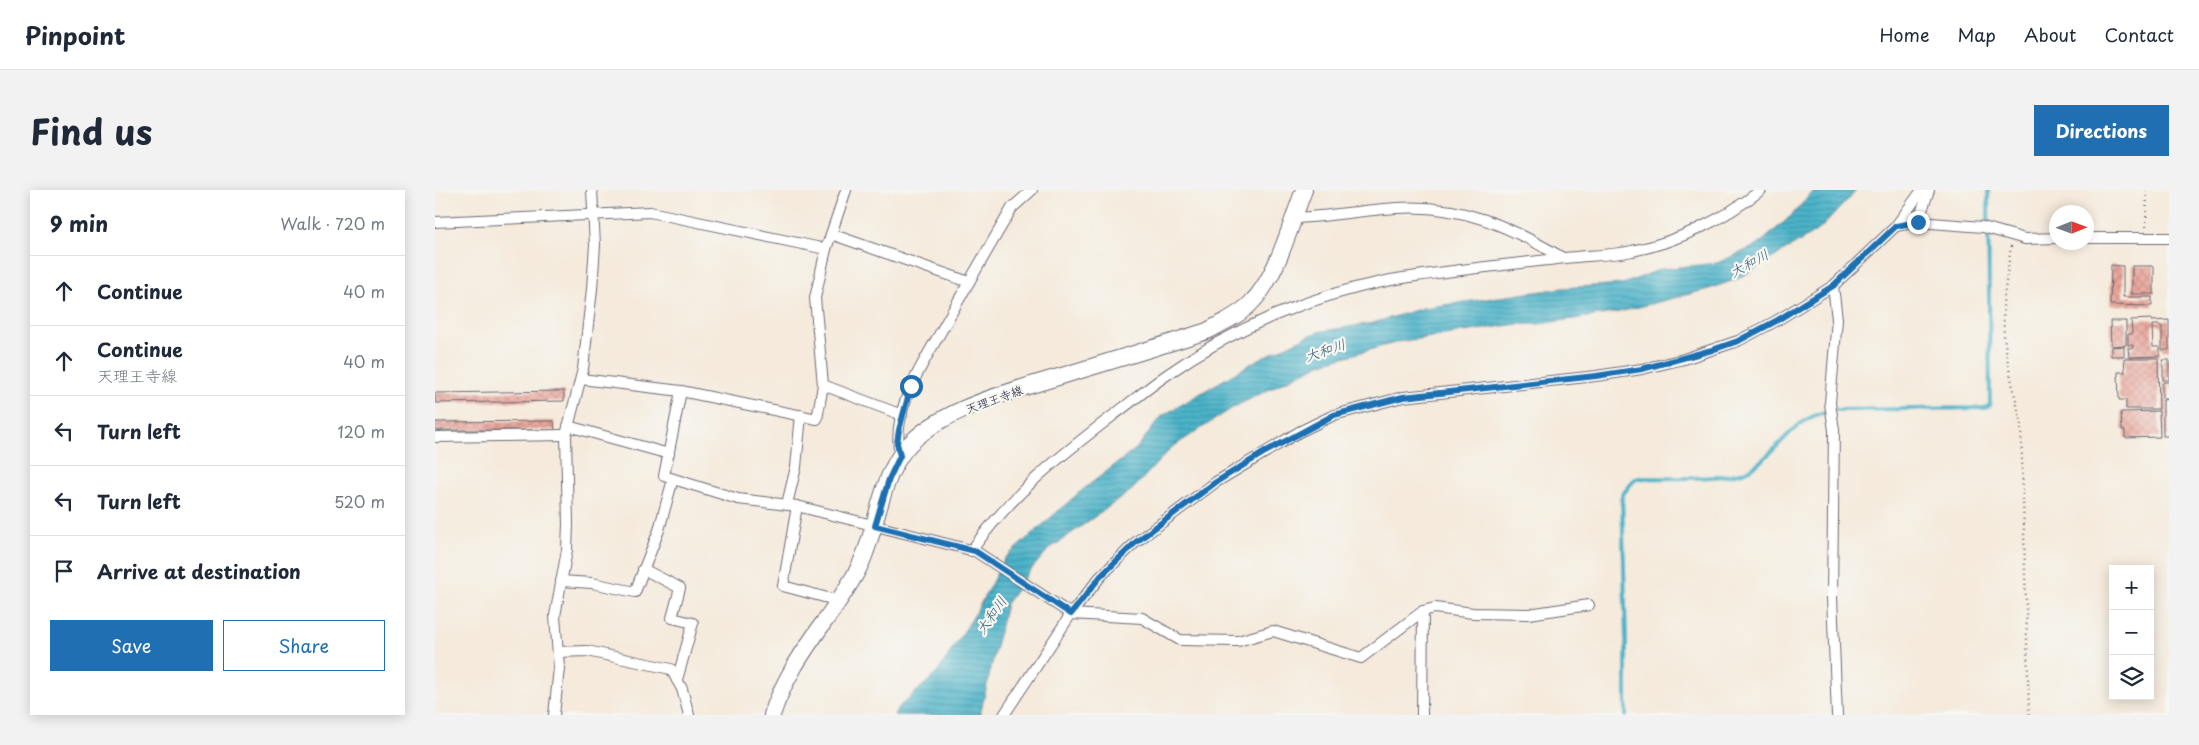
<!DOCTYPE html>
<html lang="en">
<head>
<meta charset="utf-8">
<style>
	:root { --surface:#fff; --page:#f2f2f3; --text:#1f2937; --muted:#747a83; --line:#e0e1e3; --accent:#1f6fb2 }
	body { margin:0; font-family:"Playpen Sans","Klee One",sans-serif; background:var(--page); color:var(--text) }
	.controls { position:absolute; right:15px; bottom:15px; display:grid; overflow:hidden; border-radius:0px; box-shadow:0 2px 12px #0003 }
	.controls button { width:45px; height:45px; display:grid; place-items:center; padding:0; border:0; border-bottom:1px solid var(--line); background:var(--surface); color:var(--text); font:25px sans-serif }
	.compass { position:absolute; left:1614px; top:15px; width:45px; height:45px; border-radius:50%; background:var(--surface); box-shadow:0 2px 12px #0003; rotate:89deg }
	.stop { position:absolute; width:15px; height:15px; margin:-11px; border:4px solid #1f6fb2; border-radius:50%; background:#fff }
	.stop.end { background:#1f6fb2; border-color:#fff; box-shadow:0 1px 5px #0008 }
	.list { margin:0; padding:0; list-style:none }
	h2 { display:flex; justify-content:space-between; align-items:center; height:65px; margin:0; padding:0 20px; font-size:21px }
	h2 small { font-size:16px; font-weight:400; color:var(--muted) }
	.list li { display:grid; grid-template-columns:32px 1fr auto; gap:15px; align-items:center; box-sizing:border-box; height:70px; padding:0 20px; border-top:1px solid var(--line) }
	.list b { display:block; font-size:19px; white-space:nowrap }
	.list p { margin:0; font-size:16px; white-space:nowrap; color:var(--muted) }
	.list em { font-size:16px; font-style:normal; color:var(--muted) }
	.actions { display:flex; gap:10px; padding:15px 20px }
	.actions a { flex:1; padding:11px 0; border:1px solid var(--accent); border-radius:0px; text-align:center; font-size:18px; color:var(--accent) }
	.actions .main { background:var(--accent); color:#fff }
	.icon { flex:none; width:28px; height:28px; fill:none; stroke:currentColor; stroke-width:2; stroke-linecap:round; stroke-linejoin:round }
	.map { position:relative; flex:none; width:1734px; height:525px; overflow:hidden; border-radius:0px }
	header { display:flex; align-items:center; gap:30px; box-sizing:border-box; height:70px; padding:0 25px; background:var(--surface); border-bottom:1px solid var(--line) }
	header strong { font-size:24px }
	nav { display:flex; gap:28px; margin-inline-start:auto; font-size:18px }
	.intro { display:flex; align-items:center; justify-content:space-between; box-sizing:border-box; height:120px; padding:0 30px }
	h1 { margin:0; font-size:35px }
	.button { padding:12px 22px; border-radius:0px; background:var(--accent); color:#fff; font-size:18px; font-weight:700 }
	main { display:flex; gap:30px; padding:0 30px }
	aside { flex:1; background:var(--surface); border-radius:0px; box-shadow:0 2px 12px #0003 }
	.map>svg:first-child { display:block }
</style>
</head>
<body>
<header>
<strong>Pinpoint</strong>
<nav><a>Home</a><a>Map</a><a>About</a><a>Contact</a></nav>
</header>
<div class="intro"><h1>Find us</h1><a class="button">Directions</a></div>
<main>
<aside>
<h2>9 min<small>Walk · 720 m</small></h2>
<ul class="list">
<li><svg class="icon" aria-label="ahead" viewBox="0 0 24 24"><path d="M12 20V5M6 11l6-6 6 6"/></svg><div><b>Continue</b></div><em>40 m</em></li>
<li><svg class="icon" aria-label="ahead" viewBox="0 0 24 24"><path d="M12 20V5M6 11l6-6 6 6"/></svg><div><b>Continue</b><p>天理王寺線</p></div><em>40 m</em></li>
<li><svg class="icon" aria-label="left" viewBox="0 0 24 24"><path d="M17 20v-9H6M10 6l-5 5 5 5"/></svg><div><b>Turn left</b></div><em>120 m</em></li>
<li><svg class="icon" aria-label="left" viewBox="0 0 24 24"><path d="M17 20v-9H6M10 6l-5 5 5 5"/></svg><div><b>Turn left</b></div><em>520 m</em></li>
<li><svg class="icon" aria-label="arrive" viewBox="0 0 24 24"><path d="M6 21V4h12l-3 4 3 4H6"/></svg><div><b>Arrive at destination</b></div></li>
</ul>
<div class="actions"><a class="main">Save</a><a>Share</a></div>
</aside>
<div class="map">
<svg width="1734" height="525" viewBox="0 0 1734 525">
	<defs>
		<pattern id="water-rules" width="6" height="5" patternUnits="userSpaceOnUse" patternTransform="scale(1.25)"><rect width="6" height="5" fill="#4bb3c9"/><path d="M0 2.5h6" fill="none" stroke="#3e91a4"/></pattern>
		<pattern id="building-cross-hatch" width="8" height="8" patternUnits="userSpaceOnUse" patternTransform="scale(1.25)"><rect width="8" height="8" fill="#eaa79c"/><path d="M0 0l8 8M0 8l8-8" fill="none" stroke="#c88f87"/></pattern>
	</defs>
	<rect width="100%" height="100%" fill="#f6f6f2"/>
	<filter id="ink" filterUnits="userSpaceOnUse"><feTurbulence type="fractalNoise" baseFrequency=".02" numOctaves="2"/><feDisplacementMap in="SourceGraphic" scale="10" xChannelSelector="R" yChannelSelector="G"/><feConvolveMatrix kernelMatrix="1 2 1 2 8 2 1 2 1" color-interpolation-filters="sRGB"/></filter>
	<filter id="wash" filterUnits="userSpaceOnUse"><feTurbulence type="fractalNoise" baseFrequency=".0096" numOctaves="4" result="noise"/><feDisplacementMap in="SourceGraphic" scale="20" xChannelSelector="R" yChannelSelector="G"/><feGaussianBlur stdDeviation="1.12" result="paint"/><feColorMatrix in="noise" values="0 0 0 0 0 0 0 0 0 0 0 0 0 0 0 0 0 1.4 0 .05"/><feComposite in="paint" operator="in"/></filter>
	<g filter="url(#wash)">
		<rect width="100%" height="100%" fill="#f5eadb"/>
		<path fill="url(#water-rules)" stroke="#366a82" d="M1381,0H1422L1385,39L1305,88L1274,99L1180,123L1103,134H1082L963,152L887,173L799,217L736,258L697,300L613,360L594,382L571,414L545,525H459L463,518L502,483L540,424L570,368L646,301L701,259L727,226L824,169L882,142L938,133L988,118L1128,98L1188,94L1226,79L1282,73L1323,55L1357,25L1373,7Z"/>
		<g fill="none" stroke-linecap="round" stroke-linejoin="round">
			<path stroke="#4bb3c9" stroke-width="4" d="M1191,525V450L1187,305L1201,288C1227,288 1294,291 1315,279C1348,259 1355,228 1398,220L1549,218L1555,215L1553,0"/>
		</g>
		<g id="blocks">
			<g fill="url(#building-cross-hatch)">
				<path d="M1676,75L1688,76V107H1717V116L1675,115Z"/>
				<rect x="1697" y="76" width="22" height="28"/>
				<path d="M1717,129V131L1734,130V160H1727V137L1725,135H1717L1718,157H1725V166L1694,167L1693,158H1698V155H1693V144H1697L1696,130Z"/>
				<path d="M1675,131H1691V155L1676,156Z"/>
				<path d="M1689,156V166H1676V157Z"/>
				<path d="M1689,168H1723L1724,219H1691V210H1684L1683,182H1690Z"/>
				<rect x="1728" y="170" width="6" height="20"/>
				<path d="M1729,192H1734V208H1727V194Z"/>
				<path d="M129,201V211L0,213V203Z"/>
				<path d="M1734,209V246H1728V210Z"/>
				<path d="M1724,221L1725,247L1690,248V240H1687L1686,222Z"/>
				<path d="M119,231L120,240H0V232Z"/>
			</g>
		</g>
	</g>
	<g filter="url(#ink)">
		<use href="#blocks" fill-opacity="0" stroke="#6c6873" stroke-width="1"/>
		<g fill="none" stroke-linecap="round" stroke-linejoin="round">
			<defs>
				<g id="minor">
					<path d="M858,28C893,27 927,20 962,18C1026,14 1074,36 1128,68"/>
					<path d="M0,32L215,22L391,59"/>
					<path d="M1483,32L1494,0"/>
					<path d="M1461,36L1483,32L1548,37L1590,49L1622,48"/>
					<path d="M396,44L534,92"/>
					<path d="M1652,48H1734"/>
					<path d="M1398,96L1402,129L1395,213L1399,240L1397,407L1402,525"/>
					<path d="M146,189L246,201L382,229L388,195L380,108L391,59L411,0"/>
					<path d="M388,195L467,225"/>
					<path d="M246,201L229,286L303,309L362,316L540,361L636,424L707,428L745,450L803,451L838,441L926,468L988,421L1000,418L1038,423L1094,424L1154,415"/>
					<path d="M133,236L234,264"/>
					<path d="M0,247L131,245"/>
					<path d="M465,266C455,218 490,171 512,131C533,93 555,56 577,18L597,0"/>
					<path d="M352,314L361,277L366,225"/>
					<path d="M362,316L348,396L404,411"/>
					<path d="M536,361C578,303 620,270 676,227C695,213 713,198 733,184C798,138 877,105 956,90C1013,80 1072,75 1130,68C1152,65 1175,66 1197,61C1243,52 1289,29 1326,0"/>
					<path d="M208,379L245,398L237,428L258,433L242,490"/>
					<path d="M126,391L157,393L200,402L224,340L238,289"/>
					<path d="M123,462L152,461L236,479L247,499L254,525"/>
					<path d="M119,525L124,478L120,426L132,360L133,334L131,245L148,179L157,99L160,55L157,0"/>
					<path d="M569,525L636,424L665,387L701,352L781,292L864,242L899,225L968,207L1161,186L1207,179L1249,169L1303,151L1341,131L1398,96L1461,36L1487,0"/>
					<path d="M987,525L988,421"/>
				</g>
				<path id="primary" d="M337,525C354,471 394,431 421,383C441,347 443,299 465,266C496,218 590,198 643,181C686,168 729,155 772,141C787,133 803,126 815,114C842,88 855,35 869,0"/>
			</defs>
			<use href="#minor" stroke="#6c6873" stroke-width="12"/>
			<use href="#primary" stroke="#6c6873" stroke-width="18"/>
			<g stroke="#6c6873" stroke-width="2.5" stroke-dasharray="1 4" stroke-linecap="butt">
				<path d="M1711,37L1712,0"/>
				<path d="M1576,56L1568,113L1569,146L1573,174L1586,233L1594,525"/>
			</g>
			<use href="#minor" stroke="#fff" stroke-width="10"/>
			<use href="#primary" stroke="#fff" stroke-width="16"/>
		</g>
	</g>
	<g fill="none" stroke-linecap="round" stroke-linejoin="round" filter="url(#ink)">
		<path stroke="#1f6fb2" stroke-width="6" d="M476,196L464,240L462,253L465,266L454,289L440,336L540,361L636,424L665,387L701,352L742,321L781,292L830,262L899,225L968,207L1161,186L1207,179L1277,160L1303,151L1341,131L1398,96L1461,36L1483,32"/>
	</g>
	<g text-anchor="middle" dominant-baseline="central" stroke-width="4.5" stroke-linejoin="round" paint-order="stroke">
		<g font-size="12" fill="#22223b" stroke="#f6f6f2">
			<text transform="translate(559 209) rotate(-20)">天理王寺線</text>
		</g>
		<g font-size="14" font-style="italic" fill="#325c74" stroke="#f6f6f2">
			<text transform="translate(1314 73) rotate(-29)">大和川</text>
			<text transform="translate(890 160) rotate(-19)">大和川</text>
			<text transform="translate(556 425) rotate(-55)">大和川</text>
		</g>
	</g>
</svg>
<div class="controls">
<button>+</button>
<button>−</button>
<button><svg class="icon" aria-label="layers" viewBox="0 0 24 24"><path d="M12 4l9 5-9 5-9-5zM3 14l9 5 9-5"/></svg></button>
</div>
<svg class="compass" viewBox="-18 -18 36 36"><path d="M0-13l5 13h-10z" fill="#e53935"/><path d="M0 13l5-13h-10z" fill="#747a83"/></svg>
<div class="stop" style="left:476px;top:196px"></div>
<div class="stop end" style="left:1483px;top:32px"></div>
</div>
</main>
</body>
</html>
